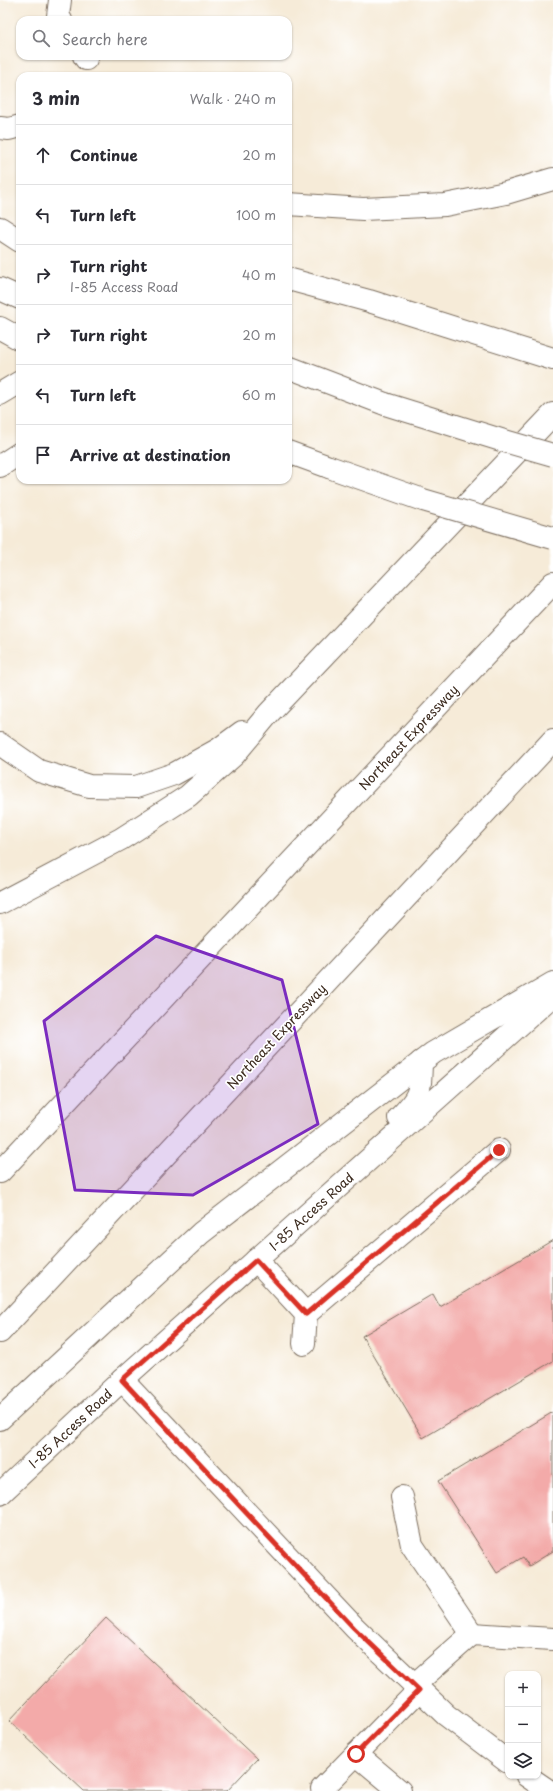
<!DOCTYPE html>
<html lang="en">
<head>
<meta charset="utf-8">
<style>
	:root { --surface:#fff; --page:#f7f7f7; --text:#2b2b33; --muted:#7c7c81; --line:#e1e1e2 }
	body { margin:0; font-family:"Playpen Sans",sans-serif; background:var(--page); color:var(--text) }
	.controls { position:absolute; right:12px; bottom:12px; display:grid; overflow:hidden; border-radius:8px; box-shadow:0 1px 3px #0004 }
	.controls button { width:36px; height:36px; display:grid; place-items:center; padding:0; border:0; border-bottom:1px solid var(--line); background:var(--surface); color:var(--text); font:20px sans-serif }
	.stop { position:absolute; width:12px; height:12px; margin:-9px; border:3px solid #d93025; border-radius:50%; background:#fff }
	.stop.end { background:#d93025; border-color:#fff; box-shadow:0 1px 4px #0008 }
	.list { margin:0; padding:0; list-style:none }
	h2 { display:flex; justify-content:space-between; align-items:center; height:52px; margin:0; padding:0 16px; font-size:17px }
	h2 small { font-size:13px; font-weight:400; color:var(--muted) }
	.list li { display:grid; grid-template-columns:26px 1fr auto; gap:12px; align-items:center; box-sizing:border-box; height:60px; padding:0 16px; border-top:1px solid var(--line) }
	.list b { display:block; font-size:15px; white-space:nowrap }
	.list p { margin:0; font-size:13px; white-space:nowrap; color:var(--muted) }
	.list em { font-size:13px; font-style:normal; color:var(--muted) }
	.icon { flex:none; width:22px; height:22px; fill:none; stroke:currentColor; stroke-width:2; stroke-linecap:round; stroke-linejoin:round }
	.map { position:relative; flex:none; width:553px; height:1791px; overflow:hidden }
	.search { position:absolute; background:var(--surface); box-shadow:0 1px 3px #0004; left:16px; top:16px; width:276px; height:44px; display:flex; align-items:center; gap:10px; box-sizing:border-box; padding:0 14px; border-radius:12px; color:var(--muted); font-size:15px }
	.panel { position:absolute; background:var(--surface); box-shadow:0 1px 3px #0004; left:16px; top:72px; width:276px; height:412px; border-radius:12px }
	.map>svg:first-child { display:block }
</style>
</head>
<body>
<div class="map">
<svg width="553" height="1791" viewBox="0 0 553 1791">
	<rect width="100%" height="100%" fill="#fff"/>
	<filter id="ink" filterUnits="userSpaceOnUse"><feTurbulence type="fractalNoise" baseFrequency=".025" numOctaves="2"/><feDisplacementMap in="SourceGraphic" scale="8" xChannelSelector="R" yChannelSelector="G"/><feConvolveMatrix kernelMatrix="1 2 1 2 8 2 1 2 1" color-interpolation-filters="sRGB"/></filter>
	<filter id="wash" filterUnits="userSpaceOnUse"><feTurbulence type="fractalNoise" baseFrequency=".012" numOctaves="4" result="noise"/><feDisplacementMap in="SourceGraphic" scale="16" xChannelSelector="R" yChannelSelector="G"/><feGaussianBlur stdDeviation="0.9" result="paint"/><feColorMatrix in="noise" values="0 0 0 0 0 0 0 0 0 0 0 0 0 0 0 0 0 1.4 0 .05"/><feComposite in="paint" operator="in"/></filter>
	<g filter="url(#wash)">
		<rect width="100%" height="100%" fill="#f6ebd8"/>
		<g id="blocks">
			<g fill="#f3aaa9">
				<path d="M553,1240V1361L423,1438L362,1336L433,1294L440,1307Z"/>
				<path d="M553,1412V1551L529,1566L523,1557L497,1573L438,1481Z"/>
				<path d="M106,1618L257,1759L227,1791H84L9,1721Z"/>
			</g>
		</g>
	</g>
	<g filter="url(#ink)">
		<use href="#blocks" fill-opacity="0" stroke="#7c6e5f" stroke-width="1"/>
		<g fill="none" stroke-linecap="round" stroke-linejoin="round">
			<defs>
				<g id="minor">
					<path d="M60,0L58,16L61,20"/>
					<path d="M84,56L86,59"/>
					<path d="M0,128L9,129L20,126"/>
					<path d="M256,1260L306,1314L304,1344"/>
					<path d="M306,1314L499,1150"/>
					<path d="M122,1380L355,1628L446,1715L508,1762"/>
					<path d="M402,1497L412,1545L472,1634L414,1685"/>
					<path d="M472,1634L553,1639"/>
					<path d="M356,1754L400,1791"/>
					<path d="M527,1776L549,1791"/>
					<path d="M322,1789L419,1690"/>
				</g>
				<g id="major">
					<path d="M0,228L20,241"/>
					<path d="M0,289L20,298"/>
					<path d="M0,328L20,339"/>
					<path d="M288,367L385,404"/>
					<path d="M0,394L20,382"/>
					<path d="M288,452L329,467"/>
					<path d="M399,1118C421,1096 420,1092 421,1062"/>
					<path d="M0,1494L122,1380L553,995"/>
				</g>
				<g id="highway">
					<path d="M288,204L363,209L445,205L506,193L553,179"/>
					<path d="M288,279L369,301L553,359"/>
					<path d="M0,466L20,453"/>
					<path d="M0,744L39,771L89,786L136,787L174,774L219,749L242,732"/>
					<path d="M0,903L121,839L188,796L234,755L269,713L553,414"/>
					<path d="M0,1172L553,583"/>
					<path d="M0,1332L553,740"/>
					<path d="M0,1419L201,1233L433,1053L553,983"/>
				</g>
			</defs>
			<use href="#minor" stroke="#7c6e5f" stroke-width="24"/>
			<use href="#major" stroke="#7c6e5f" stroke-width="24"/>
			<use href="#highway" stroke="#7c6e5f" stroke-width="24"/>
			<use href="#minor" stroke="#fff" stroke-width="22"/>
			<use href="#major" stroke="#fff" stroke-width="22"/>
			<use href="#highway" stroke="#fff" stroke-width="22"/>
			<defs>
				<g id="major-bridge">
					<path d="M385,404L501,440L553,455"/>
					<path d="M329,467L423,500L553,538"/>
				</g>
			</defs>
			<use href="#major-bridge" stroke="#7c6e5f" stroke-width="24" stroke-linecap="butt"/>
			<use href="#major-bridge" stroke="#fff" stroke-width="22"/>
		</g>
	</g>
	<g fill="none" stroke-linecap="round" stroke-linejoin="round" filter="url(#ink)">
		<path stroke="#d93025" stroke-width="5" d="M356,1754L419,1690L354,1628L122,1380L256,1260L306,1314L499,1150"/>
	</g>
	<path fill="#7b2cbf" fill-opacity="0.2" stroke="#7b2cbf" stroke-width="3" stroke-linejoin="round" d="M156,936L282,980L318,1124L193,1195L75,1190L44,1021Z"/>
	<g text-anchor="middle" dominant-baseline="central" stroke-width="3.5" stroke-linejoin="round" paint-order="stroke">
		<g font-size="13" fill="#3b2a1e" stroke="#fff">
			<text transform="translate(408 737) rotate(-47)">Northeast Expressway</text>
			<text transform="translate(276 1036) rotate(-47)">Northeast Expressway</text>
			<text transform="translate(311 1211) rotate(-42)">I-85 Access Road</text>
			<text transform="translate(70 1428) rotate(-43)">I-85 Access Road</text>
		</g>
	</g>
</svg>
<div class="controls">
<button>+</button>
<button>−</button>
<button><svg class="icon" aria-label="layers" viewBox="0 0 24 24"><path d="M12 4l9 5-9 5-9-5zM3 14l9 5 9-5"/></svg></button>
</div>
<div class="stop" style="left:356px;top:1754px"></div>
<div class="stop end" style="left:499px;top:1150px"></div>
<div class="search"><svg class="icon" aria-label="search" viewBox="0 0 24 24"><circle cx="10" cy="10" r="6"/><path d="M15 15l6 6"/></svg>Search here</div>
<section class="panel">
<h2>3 min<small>Walk · 240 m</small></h2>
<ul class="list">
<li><svg class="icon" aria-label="ahead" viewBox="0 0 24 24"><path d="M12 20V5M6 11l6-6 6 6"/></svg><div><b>Continue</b></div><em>20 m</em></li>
<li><svg class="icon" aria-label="left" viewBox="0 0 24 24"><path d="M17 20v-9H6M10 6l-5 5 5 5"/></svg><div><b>Turn left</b></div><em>100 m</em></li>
<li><svg class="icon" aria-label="right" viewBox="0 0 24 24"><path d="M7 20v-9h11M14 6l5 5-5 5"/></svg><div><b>Turn right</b><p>I-85 Access Road</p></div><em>40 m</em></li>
<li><svg class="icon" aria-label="right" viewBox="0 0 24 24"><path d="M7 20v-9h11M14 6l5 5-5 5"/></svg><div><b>Turn right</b></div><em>20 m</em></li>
<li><svg class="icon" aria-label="left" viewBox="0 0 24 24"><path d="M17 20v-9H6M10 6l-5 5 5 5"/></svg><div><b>Turn left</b></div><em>60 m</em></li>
<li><svg class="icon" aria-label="arrive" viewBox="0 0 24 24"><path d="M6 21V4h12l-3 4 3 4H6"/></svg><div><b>Arrive at destination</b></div></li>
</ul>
</section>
</div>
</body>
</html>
